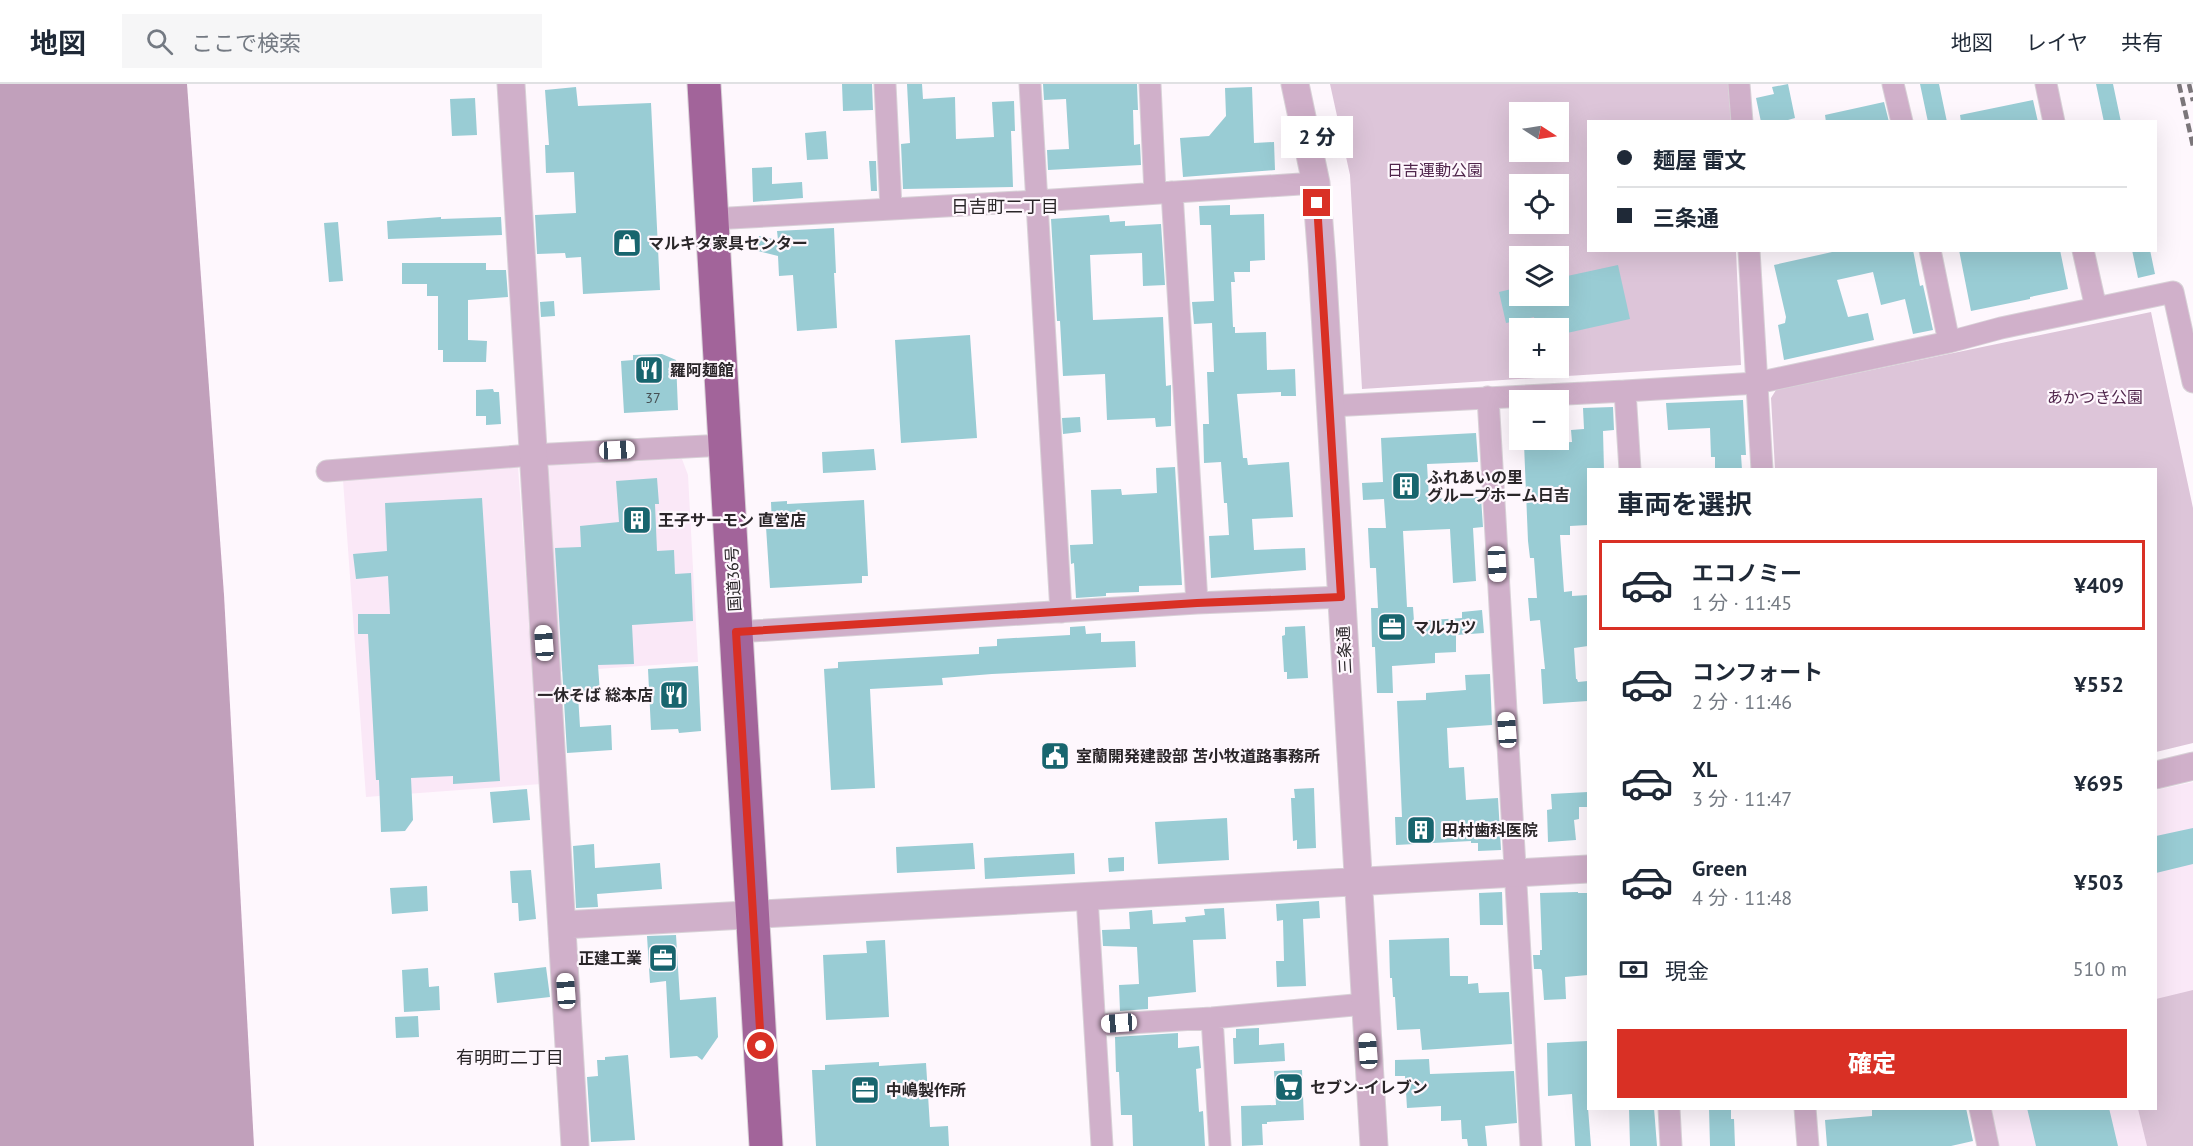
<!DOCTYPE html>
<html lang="ja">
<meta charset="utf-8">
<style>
:root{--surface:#fff;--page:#f6f6f7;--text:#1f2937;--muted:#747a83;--line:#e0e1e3;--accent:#d93025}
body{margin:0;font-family:"PT Sans","Noto Sans JP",sans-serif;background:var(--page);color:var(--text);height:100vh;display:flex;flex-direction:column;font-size:22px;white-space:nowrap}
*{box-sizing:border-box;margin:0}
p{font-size:20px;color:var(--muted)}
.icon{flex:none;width:33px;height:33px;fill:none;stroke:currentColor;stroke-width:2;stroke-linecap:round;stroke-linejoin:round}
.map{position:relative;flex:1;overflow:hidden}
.side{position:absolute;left:1587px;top:384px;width:570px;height:642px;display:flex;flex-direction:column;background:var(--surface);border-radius:0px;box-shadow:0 6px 24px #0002}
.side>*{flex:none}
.banner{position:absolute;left:1587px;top:36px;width:570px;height:132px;border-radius:0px;box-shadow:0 6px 24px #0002;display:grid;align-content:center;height:132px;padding:0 30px;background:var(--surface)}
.needle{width:39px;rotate:102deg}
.buttons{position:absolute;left:1509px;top:18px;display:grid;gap:12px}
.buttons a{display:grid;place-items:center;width:60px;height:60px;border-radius:0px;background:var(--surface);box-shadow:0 6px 24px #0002;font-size:30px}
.end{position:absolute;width:27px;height:27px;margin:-14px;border:8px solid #d93025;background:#fff;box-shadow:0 0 0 3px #fff}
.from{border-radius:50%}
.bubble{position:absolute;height:42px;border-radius:0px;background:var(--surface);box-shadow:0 6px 24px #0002;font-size:20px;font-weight:800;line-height:42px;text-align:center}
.car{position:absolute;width:18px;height:36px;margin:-18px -9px;border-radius:8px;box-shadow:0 0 4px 2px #0007;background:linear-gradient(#fff 24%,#345 0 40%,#fff 0 76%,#345 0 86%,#fff 0)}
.banner b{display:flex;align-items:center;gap:21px;height:57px;font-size:22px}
.banner b+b{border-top:2px solid var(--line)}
.banner i{width:15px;height:15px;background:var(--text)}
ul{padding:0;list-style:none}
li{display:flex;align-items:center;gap:18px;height:90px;margin:0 12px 9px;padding:0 18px;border:3px solid transparent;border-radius:0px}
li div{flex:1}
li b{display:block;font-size:22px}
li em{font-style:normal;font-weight:800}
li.current{border-color:var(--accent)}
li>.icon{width:54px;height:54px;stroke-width:1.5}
h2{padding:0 30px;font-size:27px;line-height:72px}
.pay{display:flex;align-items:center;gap:15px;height:66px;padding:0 30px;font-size:22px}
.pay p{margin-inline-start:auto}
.primary-button{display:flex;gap:12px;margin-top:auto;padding:12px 30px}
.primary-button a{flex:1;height:69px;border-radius:0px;background:var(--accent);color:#fff;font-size:24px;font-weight:800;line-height:69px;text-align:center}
header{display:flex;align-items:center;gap:36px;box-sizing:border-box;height:84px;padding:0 30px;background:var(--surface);border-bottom:2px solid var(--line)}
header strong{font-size:28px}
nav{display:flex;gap:33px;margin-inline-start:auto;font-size:21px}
.search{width:420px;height:54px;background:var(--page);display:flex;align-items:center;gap:15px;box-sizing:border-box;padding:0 21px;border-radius:0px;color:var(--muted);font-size:22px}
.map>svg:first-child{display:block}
</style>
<header>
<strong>地図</strong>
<div class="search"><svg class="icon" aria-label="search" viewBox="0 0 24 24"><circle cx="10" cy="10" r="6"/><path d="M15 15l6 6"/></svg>ここで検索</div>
<nav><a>地図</a><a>レイヤ</a><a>共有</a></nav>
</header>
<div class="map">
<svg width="2193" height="1062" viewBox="0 0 2193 1062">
<rect width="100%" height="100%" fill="#fef7fd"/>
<!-- built -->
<path fill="#fae8f7" d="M682,375L688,391L698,578L554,588L546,391L550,380Z
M518,383L541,700L366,713L343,396Z
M2193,698V1062H1994L1986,1025L2156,1024V706Z"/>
<!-- green -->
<path fill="#ddc5d9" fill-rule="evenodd" d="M1330,0H1728L1731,37L1588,38V166L1736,167L1741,281L1362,305L1350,91ZM1520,28H1558V68H1520ZM1520,100H1558V140H1520ZM1520,172H1558V212H1520ZM1520,244H1558V284H1520Z
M2151,228L2193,424V659L2156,668V386L1775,385L1771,314L1776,306Z
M2193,906V1062H2147L2138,1025L2156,1024V915Z"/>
<!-- water -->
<path fill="#c1a0bb" d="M0,0H187L224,511L254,1062H0Z"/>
<!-- building -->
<path fill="#99ccd4" d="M842,0H872L873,26L843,27Z
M907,0H922L923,15L955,13L956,55L994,53L992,18L1014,17L1015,47H1011L1013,103L903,105L901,60L910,59Z
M1043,0H1137L1138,26H1133L1134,61L1140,60L1141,81L1048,86L1047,66L1069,65L1066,15L1044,16Z
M1788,0L1795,34L1781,38H1761L1756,14L1774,10L1772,3Z
M1920,0H1939L1947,38H1928Z
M2096,0H2113L2121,38H2104Z
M576,3L578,22L651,19L660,206L583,210L581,173L566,174L565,169L537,170L535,131L576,129L574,88L546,89L545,61H549L545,6Z
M1252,3L1254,59L1274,58L1275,86L1183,93L1180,54L1209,52L1226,32L1225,4Z
M475,14L477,51L452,52L450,15Z
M2033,16L2038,38H1961L1960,31Z
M1884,18L1889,38H1826L1825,31Z
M826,47L828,75L807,76L805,49Z
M869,77H876L877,107H871Z
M772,83V100L802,98L803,114L753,118L752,84Z
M1230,121V131L1264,130L1265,176L1250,177V188H1234L1235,198H1231L1233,243H1235V249L1266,248L1267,286L1295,285L1296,312H1281V308L1237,310L1243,374H1247L1248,381L1289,378L1293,433L1252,435L1254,466L1305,464L1306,486L1211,494L1209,452L1229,451L1227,419H1224L1221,378L1204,379L1203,340H1209L1207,288H1214L1212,239L1194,240L1192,218L1214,217L1211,141H1200L1199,122Z
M1109,131L1110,138L1125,137V142L1161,140L1165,201L1143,202L1142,169L1090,171L1093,236L1163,233L1166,302L1171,301V342L1156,343L1155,334L1107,336L1105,290L1063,292L1060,237H1057L1051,135Z
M441,133V135L501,133L502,151L388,155L387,137Z
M338,138L343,197L329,198L324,139Z
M834,144L836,189H834L837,244L797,247L793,191L779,192L778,172L758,167L759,152L778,156L777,147Z
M1841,166H1913L1920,202L1923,201L1933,246L1913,250L1905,215L1881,221L1873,188L1837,196L1848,233L1868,229L1874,256L1784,276L1778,241L1785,239L1786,233L1774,181Z
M1959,166H2060L2068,205L2030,213V215L1971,227Z
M2132,166H2150L2155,190L2138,194Z
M402,179H486V186H506L508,213L468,216V256L487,257L486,278H443V266H438V212H427V200H402Z
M1618,181L1630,235L1558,251V244H1536L1534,233L1506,239L1499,208L1520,203V212H1558V194Z
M554,217L555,232L541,233L540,218Z
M970,251L977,354L901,359L895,256Z
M662,270L676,276L678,326L624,329L621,277L633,276V271Z
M493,305L494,308H499L501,340L486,341V332H476V306Z
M1743,316L1746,371H1741L1742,386H1715V373H1711L1710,344L1668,346L1666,319Z
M1613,323L1614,346L1603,347L1604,386H1588V441L1570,442V451H1560L1564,508L1572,507V512L1588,511V562L1574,564L1576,595H1577L1578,598L1588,597V617L1543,620L1541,585H1545L1540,536L1530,537L1528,514H1537L1534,474H1530L1528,457L1524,360L1572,358L1571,346L1584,345L1583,324Z
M1080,333L1081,348L1063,350L1062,334Z
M1476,349L1478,378L1427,380L1429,415L1481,413L1483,443L1473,444L1476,497L1453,499L1450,445L1403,447L1407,523H1413L1414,537L1462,534V528L1482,526L1484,549L1456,551V568L1435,569V579L1392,582L1393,609H1377L1375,563H1372L1371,524H1378L1376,484H1370L1368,444H1386L1384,415L1363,416L1362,399L1383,398L1381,354Z
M874,365L876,386L823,389L822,368Z
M1175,383L1182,501L1139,502V508L1106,509V512L1076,514L1074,479L1071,480L1070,461L1093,460L1091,406L1121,405L1122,411L1157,409L1156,384Z
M657,394L659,420H655L657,467L674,466L675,490L691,489L693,537L632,541L634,580L598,581L600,610L578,611L580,643L611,641L612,666L567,669L555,464L581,463L580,442L619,438L616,397Z
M482,414L500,697L453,700V692L411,694L413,736L405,747L381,748L379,696H376L368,550H358V530H390L388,492L356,495L353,470L387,467L385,419Z
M864,416L868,492H862V499L770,504L766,443H772L771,418L787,417V420Z
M1085,542L1086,550L1101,549V558L1135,557L1136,583L992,590L942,594L943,601L870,605L875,704L831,706L824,585L838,584V578L979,570V563L997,562V555L1070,551V543Z
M1305,542L1308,594L1287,595V588H1284L1282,552L1285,551V543Z
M698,582L701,647L679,649L678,645L651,646L648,585Z
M1490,590L1492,641L1447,644L1449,684L1464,683L1466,716L1498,714L1501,766L1478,767V759H1471V757L1396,761L1395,733H1402L1397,617L1426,616V609L1466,606L1465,591Z
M1314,704L1316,764L1297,765V756L1293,757L1291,714H1295L1294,705Z
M527,705L530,736L493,739L490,708Z
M1588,708V723H1579V735L1574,736L1576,756L1548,758L1547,726L1552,725L1551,710Z
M1227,734L1229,776L1158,780L1155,738Z
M2193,744V780L2156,789V752Z
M973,759L975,785L897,789L896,763Z
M594,760L595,784L660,779L662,805L597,810L598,823L576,824L573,762Z
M1074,769L1075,790L985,795L984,774Z
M1124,773V787L1109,788L1108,774Z
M531,786L536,835L519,837L518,819H512L510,787Z
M427,802L428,827L392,830L390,804Z
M1502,808L1503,841H1480L1479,809Z
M1578,808V809H1588V891L1565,893L1566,915L1544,916L1542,887L1541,885H1534L1533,871H1540V866H1542L1540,809Z
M1319,817L1320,834L1303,835L1306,902L1277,903L1276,877H1284L1283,836L1277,837L1276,820Z
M1224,824L1226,855L1193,856L1196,908L1148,913V925L1120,927L1119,901L1139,900L1137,863L1103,862L1102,846L1130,845L1129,828L1152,826L1153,840L1186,838L1185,833L1205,831L1204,825Z
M676,851L680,916L716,913L718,953L702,976L697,972L670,974L666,897L650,899L647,852Z
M1449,854L1450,892H1468V900L1478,899L1479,909L1509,908L1512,960L1422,966L1420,945L1397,946L1395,913H1393L1392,894H1390L1389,856Z
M885,856L889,933L826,936L823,871L867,869L866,857Z
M546,883L550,913L497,919L494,889Z
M428,884L429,903L439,902L440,926L404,928L402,886Z
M418,932L419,953L396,954L395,933Z
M1259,944V961L1284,959L1285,977L1234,980L1233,954H1236V945Z
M1178,949V964L1199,962L1201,984L1196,985L1199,1028L1203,1027L1205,1062H1133L1132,1031H1121L1119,988H1116L1115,953Z
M1588,957V1024L1591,1062H1575L1572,1010L1548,1012L1547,959Z
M628,971L635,1056L591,1058L587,993L598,992L597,976H605V973Z
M1429,975L1430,990L1514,987L1517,1039L1485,1042L1487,1062H1468L1467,1055H1462L1461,1036L1441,1037V1022L1407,1024L1405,992H1395V976Z
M879,978V982L926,979L930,1043L948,1042L949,1062H816L812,986H825V981Z
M1302,986L1304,1036L1267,1038V1040H1262L1263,1061L1242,1062L1241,1022L1276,1021L1274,987Z
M1629,1024H1654L1657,1062H1630Z
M1709,1024H1731V1035H1734L1735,1062H1710Z
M1872,1024H1966L1973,1057L1951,1062H1827L1825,1036L1872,1032Z
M2027,1024H2109L2118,1062H2036Z"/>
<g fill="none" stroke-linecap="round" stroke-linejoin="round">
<!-- minor casing -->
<g stroke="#d8d1d7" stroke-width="23">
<path id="minor" d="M885,0L891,124
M1030,0L1061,528
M1150,0L1155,109
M1739,0L1742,38
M1893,0L1902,38
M2046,0L2054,38
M1172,108L1197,519
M712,135L1037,117L1316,99
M1749,166L1762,386
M1930,166L1949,258
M2083,166L2096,224
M1625,307L1630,386
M1488,313L1531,1062
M1330,322L1625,307L1757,299L1949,258L2001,244L2173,208L2193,298
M327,387L532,371L725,361
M736,548L1197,519L1341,513
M1087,813L1102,1062
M1212,934L1220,1062
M1096,941L1212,934L1365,920
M1669,1024L1671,1062
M1805,1024L1808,1062
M1980,1024L1988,1062"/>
</g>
<!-- tertiary casing -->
<g stroke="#d8d1d7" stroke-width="29">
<path id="tertiary" d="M511,0L575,1062
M1295,0L1316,99L1322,178L1374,1062
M2156,691L2193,682
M562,841L1588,785"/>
</g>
<!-- trunk casing -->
<g stroke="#d8d1d7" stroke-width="35">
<path id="trunk" d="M704,0L766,1062"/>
</g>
<!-- minor -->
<use href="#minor" stroke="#d0b0ca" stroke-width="21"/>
<!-- tertiary -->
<use href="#tertiary" stroke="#d0b0ca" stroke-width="27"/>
<!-- trunk -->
<use href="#trunk" stroke="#a2649a" stroke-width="33"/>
<!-- rail -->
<path stroke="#7b767a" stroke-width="4.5" stroke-dasharray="9 4.5" stroke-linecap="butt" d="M2179,0L2193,62
M2189,0L2193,17"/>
</g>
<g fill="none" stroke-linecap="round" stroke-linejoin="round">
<!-- route -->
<path stroke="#d93025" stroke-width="8" d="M761,962L736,548L1197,519L1341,513L1317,119"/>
</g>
<!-- icons -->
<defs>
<g id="shop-square" transform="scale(1.5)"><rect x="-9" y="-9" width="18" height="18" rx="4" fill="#18656e" stroke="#fef7fd"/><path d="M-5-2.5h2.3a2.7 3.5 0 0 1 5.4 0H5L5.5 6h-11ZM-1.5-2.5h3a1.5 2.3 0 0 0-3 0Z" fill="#fff"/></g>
<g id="restaurant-square" transform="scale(1.5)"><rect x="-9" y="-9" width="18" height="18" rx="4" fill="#18656e" stroke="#fef7fd"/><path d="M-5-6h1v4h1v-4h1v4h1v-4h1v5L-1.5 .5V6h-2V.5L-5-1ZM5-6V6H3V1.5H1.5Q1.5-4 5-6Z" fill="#fff"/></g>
<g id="building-square" transform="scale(1.5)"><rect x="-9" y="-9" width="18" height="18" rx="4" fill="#18656e" stroke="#fef7fd"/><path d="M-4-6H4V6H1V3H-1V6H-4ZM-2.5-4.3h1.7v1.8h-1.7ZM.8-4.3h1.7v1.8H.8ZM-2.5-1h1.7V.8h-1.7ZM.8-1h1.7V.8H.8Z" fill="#fff"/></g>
<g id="office-square" transform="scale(1.5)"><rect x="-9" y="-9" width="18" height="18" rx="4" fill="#18656e" stroke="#fef7fd"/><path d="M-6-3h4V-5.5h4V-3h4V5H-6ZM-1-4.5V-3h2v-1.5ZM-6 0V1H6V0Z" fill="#fff"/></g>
<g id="civic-square" transform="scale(1.5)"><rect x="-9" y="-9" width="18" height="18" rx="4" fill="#18656e" stroke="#fef7fd"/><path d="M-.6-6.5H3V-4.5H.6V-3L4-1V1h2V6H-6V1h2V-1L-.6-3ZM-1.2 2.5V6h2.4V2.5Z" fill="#fff"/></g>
<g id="supermarket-square" transform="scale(1.5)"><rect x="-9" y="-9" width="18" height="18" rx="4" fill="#18656e" stroke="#fef7fd"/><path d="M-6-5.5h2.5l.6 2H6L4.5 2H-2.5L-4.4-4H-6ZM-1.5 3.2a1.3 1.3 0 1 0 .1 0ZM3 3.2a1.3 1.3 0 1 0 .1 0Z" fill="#fff"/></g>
</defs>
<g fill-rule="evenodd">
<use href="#shop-square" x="627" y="159"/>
<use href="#restaurant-square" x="649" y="286"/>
<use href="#building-square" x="1406" y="402"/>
<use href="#building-square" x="637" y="436"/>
<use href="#office-square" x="1392" y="543"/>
<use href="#restaurant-square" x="674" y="611"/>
<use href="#civic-square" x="1055" y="672"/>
<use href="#building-square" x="1421" y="746"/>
<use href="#office-square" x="663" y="874"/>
<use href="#supermarket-square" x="1289" y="1003"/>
<use href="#office-square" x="865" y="1006"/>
</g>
<g text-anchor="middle" stroke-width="4.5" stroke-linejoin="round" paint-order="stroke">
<!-- number labels -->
<g font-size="14" fill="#465054">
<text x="653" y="319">37</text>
</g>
<!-- park labels -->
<g font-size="16" fill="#50264c" stroke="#fef7fd">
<text x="1435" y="92">日吉運動公園</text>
<text x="2095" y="319">あかつき公園</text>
</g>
<!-- poi labels -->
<g font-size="16" font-weight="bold" fill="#2a2629" stroke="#fef7fd" text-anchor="start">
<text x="648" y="165">マルキタ家具センター</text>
<text x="670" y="292">羅阿麺館</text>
<text x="1427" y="399">ふれあいの里<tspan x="1427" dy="18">グループホーム日吉</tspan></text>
<text x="658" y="442">王子サーモン 直営店</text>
<text x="1413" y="549">マルカツ</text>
<text x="653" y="617" text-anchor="end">一休そば 総本店</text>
<text x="1076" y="678">室蘭開発建設部 苫小牧道路事務所</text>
<text x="1442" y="752">田村歯科医院</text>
<text x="642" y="880" text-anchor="end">正建工業</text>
<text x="1310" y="1009">セブン-イレブン</text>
<text x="886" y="1012">中嶋製作所</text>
</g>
<!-- street labels -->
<g font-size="16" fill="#2a2629" stroke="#fef7fd">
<text transform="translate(733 495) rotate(-93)" y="6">国道36号</text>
<text transform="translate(1344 566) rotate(-93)" y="6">三条通</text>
</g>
<!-- neighbourhood labels -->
<g font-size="18" fill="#2a2629" stroke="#fef7fd">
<text x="1005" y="129">日吉町二丁目</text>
<text x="510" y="980">有明町二丁目</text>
</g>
</g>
</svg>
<div class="buttons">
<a><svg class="needle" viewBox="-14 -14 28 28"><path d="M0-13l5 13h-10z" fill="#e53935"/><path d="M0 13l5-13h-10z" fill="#747a83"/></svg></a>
<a><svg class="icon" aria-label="locate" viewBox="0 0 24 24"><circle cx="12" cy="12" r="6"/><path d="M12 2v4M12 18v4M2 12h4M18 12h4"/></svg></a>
<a><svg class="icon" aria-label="layers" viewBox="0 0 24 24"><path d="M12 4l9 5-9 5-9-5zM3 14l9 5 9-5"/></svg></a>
<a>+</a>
<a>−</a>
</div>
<i class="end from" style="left:761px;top:962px"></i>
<i class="end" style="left:1317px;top:119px"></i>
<div class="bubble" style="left:1281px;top:32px;width:72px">2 分</div>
<i class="car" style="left:617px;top:366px;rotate:87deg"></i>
<i class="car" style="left:1497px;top:480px;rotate:177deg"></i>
<i class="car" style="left:544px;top:559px;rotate:356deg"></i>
<i class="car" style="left:1507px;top:646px;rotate:356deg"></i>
<i class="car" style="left:566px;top:907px;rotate:356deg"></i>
<i class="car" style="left:1119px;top:939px;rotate:266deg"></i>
<i class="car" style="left:1368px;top:967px;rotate:356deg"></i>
<div class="banner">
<b><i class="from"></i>麺屋 雷文</b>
<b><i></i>三条通</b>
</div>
<section class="side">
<h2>車両を選択</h2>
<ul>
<li class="current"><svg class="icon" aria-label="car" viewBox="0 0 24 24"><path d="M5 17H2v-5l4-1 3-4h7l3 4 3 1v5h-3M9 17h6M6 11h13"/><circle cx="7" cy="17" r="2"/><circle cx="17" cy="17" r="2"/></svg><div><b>エコノミー</b><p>1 分 · 11:45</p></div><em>¥409</em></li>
<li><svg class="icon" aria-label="car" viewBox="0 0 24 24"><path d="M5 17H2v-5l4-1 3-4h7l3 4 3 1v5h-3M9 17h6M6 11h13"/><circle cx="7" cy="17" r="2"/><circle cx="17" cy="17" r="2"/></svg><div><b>コンフォート</b><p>2 分 · 11:46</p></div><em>¥552</em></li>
<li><svg class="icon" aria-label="car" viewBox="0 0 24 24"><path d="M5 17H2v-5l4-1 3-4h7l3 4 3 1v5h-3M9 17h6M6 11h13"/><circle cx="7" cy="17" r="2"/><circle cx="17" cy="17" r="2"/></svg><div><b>XL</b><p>3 分 · 11:47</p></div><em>¥695</em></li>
<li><svg class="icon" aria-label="car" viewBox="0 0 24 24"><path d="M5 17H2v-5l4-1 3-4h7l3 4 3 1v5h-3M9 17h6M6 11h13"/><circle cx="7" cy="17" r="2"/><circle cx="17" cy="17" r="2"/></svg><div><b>Green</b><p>4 分 · 11:48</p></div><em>¥503</em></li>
</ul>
<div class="pay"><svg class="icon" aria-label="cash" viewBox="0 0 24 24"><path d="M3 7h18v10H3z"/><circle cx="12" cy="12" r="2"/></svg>現金<p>510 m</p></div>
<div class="primary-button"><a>確定</a></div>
</section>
</div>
